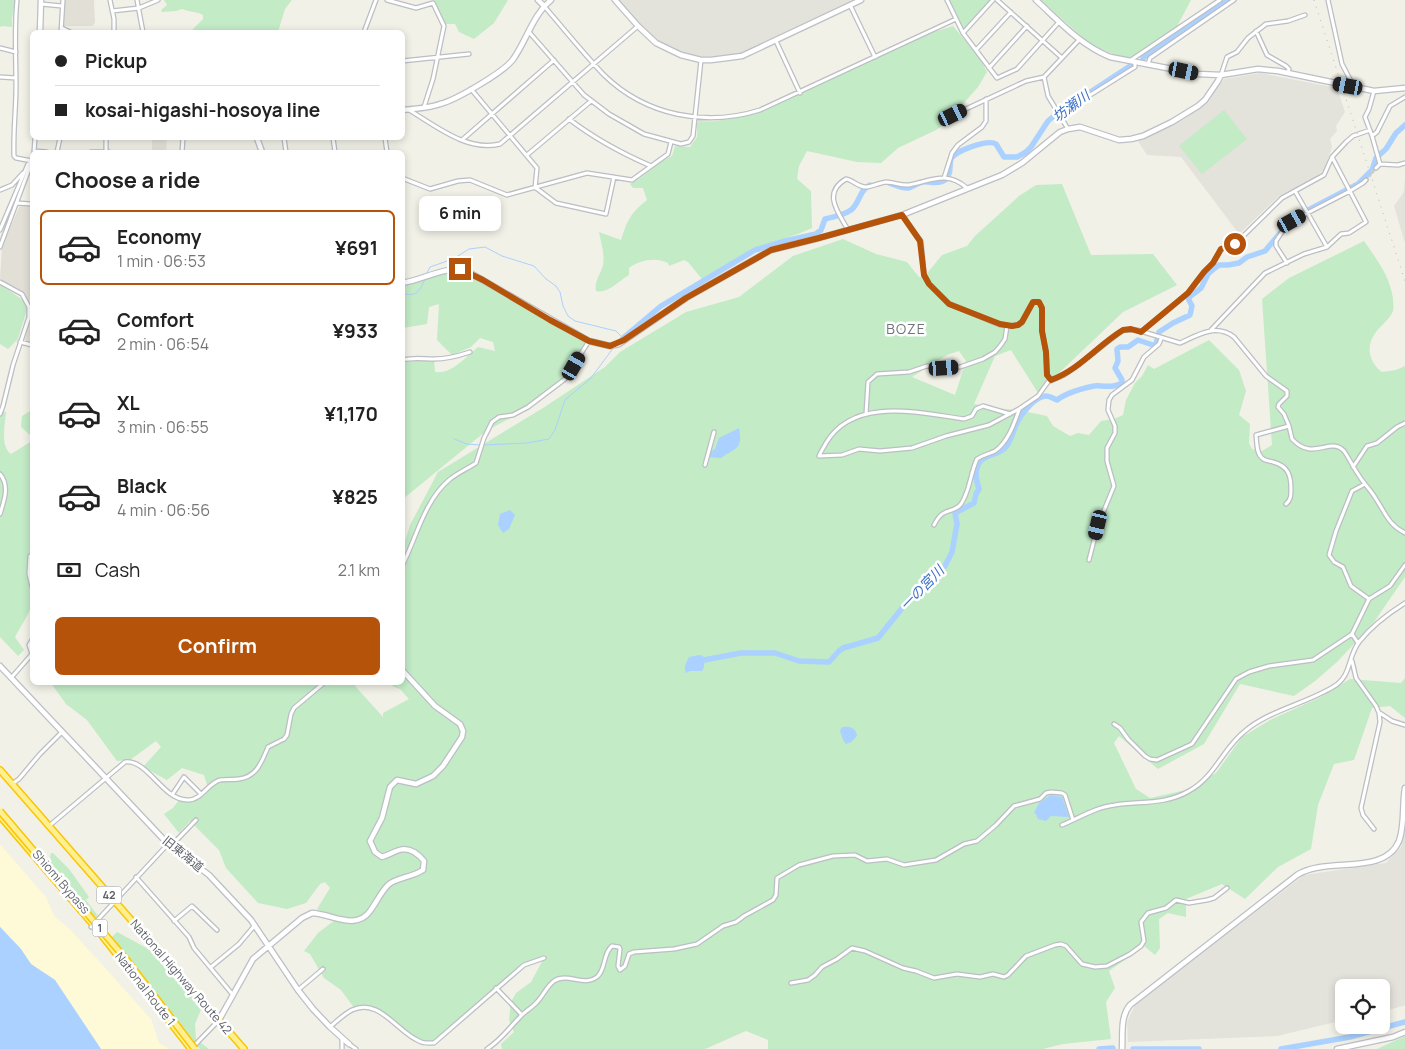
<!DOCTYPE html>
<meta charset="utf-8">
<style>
:root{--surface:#fff;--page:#f2f2f2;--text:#222;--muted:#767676;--line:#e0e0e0;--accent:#b45309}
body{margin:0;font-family:Manrope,"Noto Sans JP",sans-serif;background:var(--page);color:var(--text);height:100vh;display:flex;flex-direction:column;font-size:19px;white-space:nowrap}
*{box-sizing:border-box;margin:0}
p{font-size:16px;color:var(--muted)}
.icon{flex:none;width:28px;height:28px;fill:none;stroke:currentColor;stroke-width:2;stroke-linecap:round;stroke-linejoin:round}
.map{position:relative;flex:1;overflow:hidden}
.details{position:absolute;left:30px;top:150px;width:375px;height:535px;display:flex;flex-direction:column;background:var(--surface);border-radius:8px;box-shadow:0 2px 8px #0003}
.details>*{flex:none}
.hud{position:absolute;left:30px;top:30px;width:375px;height:110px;border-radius:8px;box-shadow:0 2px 8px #0003;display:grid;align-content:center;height:110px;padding:0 25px;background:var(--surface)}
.controls{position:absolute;left:1335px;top:979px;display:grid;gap:10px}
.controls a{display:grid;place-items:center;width:55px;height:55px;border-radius:8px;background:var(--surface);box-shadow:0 2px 8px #0003;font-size:25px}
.end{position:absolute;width:22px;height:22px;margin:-11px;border:6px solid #b45309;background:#fff;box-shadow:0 0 0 2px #fff}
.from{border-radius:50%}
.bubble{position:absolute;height:35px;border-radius:8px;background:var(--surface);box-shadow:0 2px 8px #0003;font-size:16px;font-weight:700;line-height:35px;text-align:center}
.car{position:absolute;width:15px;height:30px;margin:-15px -8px;border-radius:6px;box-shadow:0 0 4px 1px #0007;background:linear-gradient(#222 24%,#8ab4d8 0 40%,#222 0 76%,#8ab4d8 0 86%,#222 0)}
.hud b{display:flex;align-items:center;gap:18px;height:48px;font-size:19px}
.hud b+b{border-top:1px solid var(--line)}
.hud i{width:12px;height:12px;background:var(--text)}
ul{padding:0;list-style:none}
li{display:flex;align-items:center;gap:15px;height:75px;margin:0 10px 8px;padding:0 15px;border:2px solid transparent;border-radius:8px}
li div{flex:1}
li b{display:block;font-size:19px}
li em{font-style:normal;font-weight:700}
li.on{border-color:var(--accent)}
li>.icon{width:45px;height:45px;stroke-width:1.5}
h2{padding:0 25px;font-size:22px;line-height:60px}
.pay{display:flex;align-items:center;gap:12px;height:55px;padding:0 25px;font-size:19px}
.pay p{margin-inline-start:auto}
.primary-button{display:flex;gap:10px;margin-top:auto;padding:10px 25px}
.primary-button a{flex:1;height:58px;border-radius:8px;background:var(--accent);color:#fff;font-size:20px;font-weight:700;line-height:58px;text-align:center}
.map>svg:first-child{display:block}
</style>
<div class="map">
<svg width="1405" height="1049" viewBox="0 0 1405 1049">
<rect width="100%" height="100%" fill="#f2f1e7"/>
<!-- industrial -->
<path fill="#e3e2db" d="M618,0H855L748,51L736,55L710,58L698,57L677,52L660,43L643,28Z
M1260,73L1337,88L1345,112L1336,126L1337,131L1330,139L1332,147L1324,170L1316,177L1278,197L1239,234L1181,157L1147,155L1138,141L1184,119L1205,104L1224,79Z
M150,138H167L166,152L152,151V138Z
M1405,177V243L1394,206L1404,192Z
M1405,826V1005L1403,1006L1381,1012V988H1344V1020L1277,1036L1128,1042L1127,1022L1135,1005L1304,875L1386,863L1401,847Z"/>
<!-- education -->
<path fill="#e2e0d6" d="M64,0H94L95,22L93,26H64Z
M20,205H32V343L25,341L31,308L29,302L20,291L3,282L0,278L2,247Z"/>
<!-- green -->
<path fill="#c2ebc6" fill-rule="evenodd" d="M0,0H15L12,19V27L2,26L0,27Z
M164,0H292L285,9L278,32H191L193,29L203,19V15C196,11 189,12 182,9L176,11L162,12L161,10L167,5Z
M434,0H508L494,23L474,39L459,32L455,24H446Z
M950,0H990L964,30Z
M1041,0H1191L1174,32L1131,61L1091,45Z
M953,26L981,60L987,72L978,87L945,124L936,130L898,148L881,163L857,162L807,151L799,166L797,179L811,191L812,228L798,234L754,248L706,277L702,279L688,262L684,260L669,266L668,263C655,257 640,260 629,268V275C619,281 607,294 596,291C594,281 601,274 603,265C605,255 601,242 599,232L621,240C628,219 630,214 647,200L643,188H633L630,184C645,177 656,163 672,156L675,146L690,147L697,137V123L699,121C736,125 780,101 812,86C858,65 904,40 953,26Z
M1224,110L1247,139L1202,174L1179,146Z
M1062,184L1091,255L1153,254L1177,285L1123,312L1038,393L1011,350L995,356L974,404L980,405L979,407L1018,410L1047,416L1053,426L1070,436L1078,433L1089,435L1101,421L1114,419L1123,415L1126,400L1135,383L1142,376L1148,365L1154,369L1209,340L1239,370L1246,391L1239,415L1250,424L1249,443L1252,449L1262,451L1272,445L1262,299L1289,278L1364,241C1377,260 1390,276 1393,299C1393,303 1394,308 1393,311C1390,319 1381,325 1376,332C1365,346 1369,362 1382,372L1396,370L1405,366V577L1374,622L1355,643L1337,662L1315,681L1294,696L1240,684L1204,744L1158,769L1119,736L1114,743L1136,789L1150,798L1186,790L1216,773L1242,737L1272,719L1321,697L1350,679L1401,683L1405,678V718L1390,706L1372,708L1354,760L1334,764L1318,805L1311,849L1278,867L1245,899L1222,884L1186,899V917L1168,913L1159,919L1160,948L1155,955L1144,946L1109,971L1115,988L1106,1002L1111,1039L1063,1044L1043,1049H768V1040L746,1031L705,1049H502L501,1044L514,1032L509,1020L511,1002L516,993L531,982L546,954L524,965L438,1041L425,1043L377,1011L355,1009L341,990L324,978L310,954L304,951L318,933L335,920L317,909L330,888L325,882L320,884L306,903L287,909L258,903L226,868L219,850L190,821L179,833L164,814L173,808L179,800L196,798L208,788L204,775L182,768L167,780L143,767L161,747L156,741L130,760L117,761L87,720L66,704L51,683H358L355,686L383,717V713L409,699L400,689L394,687L389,683L402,682L403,548L410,525L438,472L543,408L605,367L620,352L686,312L739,297L793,256L843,239L876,254L907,262L919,277H924L942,255L967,246L975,236L1019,196L1036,185ZM959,351L966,361L955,395L912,377L947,355Z
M464,270L587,340L568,374L522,412L486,431L403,499V361L434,359L435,372C451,375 467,356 478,347L495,351L493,342L480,338L471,347L452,355L437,340L439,304L429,307L427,324L403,328L402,283L436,274Z
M0,284L24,301L27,309L18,339L8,349L0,344Z
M32,410V437L21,427L22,416Z
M0,411L6,412C5,425 0,446 11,454L32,441V569C28,581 35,592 32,604C29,615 20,627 15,637L24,650L18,656L0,637Z
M51,853H53L69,869L89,897L86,900L98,916L95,917L49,863Z
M117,932L154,952L180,980L196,1002L202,1007L195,1024L196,1039L209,1049H200L136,966L112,937Z
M1405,1036V1049H1377Z"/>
<!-- sand -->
<path fill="#fef9d6" d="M0,844L46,897L54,916L70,929L151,1019L159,1043L170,1049H101L55,980L31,964L21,949L0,926Z"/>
<!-- water -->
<path fill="#aad1ff" d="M739,428C743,450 736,447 721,458L708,457V453L715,449L719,438Z
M510,510L515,515L509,529L503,533L498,525L500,514Z
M699,655L703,656C705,660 705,667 702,671H690L686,673C683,666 687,662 689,657Z
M842,727C849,726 856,727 857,736L851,742L846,744L843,740L840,731Z
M1051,795L1062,797L1069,817L1051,816L1046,821L1038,819L1036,814L1034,813L1039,803Z
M0,927L21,949L31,964L55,980L101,1049H0Z"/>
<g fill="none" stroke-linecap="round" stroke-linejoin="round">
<!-- stream -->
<path stroke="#aad1ff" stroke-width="1" d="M426,275L430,267L453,259L469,249L485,247L502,256L534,266L546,279L556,286L560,292L563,306L568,316L575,321L616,331L623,338L618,342
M402,293C416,298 420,291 425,279
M454,439L467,444L480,445
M484,445L527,443L549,439L555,430L565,400L591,378L614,347"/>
<!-- river -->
<path stroke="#aad1ff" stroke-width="5.5" d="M1143,58L1228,0
M889,183C895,185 903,189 908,188C913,187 917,183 922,182C930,181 938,185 945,180C952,173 949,166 951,159C954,151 988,139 996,144L1004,157H1017L1026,152L1031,147L1048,121L1054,116L1130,66
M623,338L661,306L755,250L785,241L816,234L821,230L825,219C834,217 844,215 851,210C860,203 859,190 870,185
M704,660L741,653H775L799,661L829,662L839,651L843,648L878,638L916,591L945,566L952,552L957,524L955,513L974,503L976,494L979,489C976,479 974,472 979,463C983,455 998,455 1005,448C1011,441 1012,435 1015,427C1019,417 1034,396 1046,396C1050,396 1054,399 1057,400C1066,393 1083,388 1094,386C1106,385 1110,389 1122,383V380L1115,368L1118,361L1117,349L1120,347H1128L1138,340L1153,345L1156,344L1159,332L1173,323L1190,315L1192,306L1188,298L1201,288L1208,274L1215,268L1219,265H1228L1239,263L1247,257L1265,251L1293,218L1358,184L1372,170L1376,158L1386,149L1396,133L1405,125
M1099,1049L1113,1048
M1133,1049H1199
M1281,1049L1350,1037L1405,1022"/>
<!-- street-tunnel -->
<path stroke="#cdcdc8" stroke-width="3" stroke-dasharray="3 1.5" stroke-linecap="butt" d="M1366,180L1376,168"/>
<!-- street casing -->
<g stroke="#bbbec3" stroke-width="5.5">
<path id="street" d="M17,0C14,29 16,57 16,86C16,109 13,132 14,156L16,158L32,161
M110,0L114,19V32
M137,0L143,32
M387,0L416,8L433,3L444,26L433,79L424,107
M947,0L963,33L997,78L1017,69L1059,22
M997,0L1062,58
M1328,0L1342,64L1354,87
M41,4L62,6
M850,5L875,57
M544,6C564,29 583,53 604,75C646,116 706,127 760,110L956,19
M112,11L139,8L158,0
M62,28L70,32
M1256,31L1267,55L1286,66L1289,69L1288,73
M61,32L63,0
M364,32L376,0
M529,32L584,95L609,114L644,134L681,144L689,142L693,136L701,60
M963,33L993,0
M776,41L800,93
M0,48L16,52
M976,50L1011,12
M1131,60L1220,0
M402,61L469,54
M1148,64L1150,58L1234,0
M989,68L1027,26
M1221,75L1227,57L1237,52L1248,38L1266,24L1288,21L1305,15
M0,77L16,78
M1044,77L1048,96L1068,129
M471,89L537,168L535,188
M1374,91L1369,109L1365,117L1372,136L1380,164
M409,110C436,126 467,152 500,144L638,26
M1060,114L1135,67V62
M953,115L1026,81L1044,77L1079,40
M569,119C595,139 621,153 651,166
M1372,136L1377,132L1390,106L1405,97
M106,138V152
M284,138L286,152
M333,138L335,152
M385,138L387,152
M462,140L554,60
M35,151L47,152
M34,152L35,138
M57,152L60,138
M91,152H109
M182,152L183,138
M527,155L591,101
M1376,168L1380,164L1398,165L1405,163
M402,178L430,189L458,181L470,180L507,195L587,173L632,180L668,154L671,142
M944,178L952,153L958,145L982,127L986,121V99
M536,188L556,203L606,214L614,177
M0,190L12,185L23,173
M1295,191L1327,247
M17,203L32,204
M902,215L921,241L924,275L929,284L949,304L1000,325L1012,326L1018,325L1022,322L1033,302H1039L1042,308V331L1046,352L1047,375L1051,380
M0,230L28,164L32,162
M848,230C838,212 822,193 846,179C853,180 859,188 867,187C873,186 879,183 886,182C894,182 901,186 909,185C931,181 946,170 967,188
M0,247L32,161
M1287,263L1276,246V241L1282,232L1292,221L1350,191L1363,183L1366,180
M0,282L22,294L29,307V317L13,365L3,406L0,414
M1211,330L1265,273L1304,254L1327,247L1341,234L1349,233L1366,222L1332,157
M1141,332L1188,293L1204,272L1213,263L1221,249L1235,244L1282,198L1324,175L1332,157L1346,142L1353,136L1370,130
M20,342L32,345
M402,360C414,357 423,359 434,359C447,359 458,356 470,352
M866,414L868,382L877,374L909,372L927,366L944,368L960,367L983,359L995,352L1001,345L1005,339L1007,326
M1010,414L983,406L976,409L972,416L964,419C920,413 854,396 826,443C824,447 821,451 819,456L842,455L859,449L880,451L912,448L946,436L989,425L1019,409L1038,396L1048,382L1064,375L1074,368L1123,330H1137L1180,343C1198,335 1216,323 1234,337L1266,376L1287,391V396L1279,404L1278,407L1284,414L1289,426L1292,439C1313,462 1330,436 1344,451C1349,458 1353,467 1358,474C1363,483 1371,490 1376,499C1386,514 1388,524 1405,533
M705,465L714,432
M1353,467L1367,446L1377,443L1397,427L1405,423
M0,474C10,486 4,501 0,514
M1365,484L1352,491L1336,531L1329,555L1334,562L1343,567L1351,586L1369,599
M1286,504C1291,500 1291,495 1291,489C1291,475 1288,466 1273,462C1270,461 1265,461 1262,458C1256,453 1257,442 1256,435L1289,426
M934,525C944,505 952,515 961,504C970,491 970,474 977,459C983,455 989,454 995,451C1008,442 1014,424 1019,410
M30,556L29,574L32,587
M1089,560L1098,525L1114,486L1107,461V448L1115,433V426L1108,410L1109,400L1112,395L1132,380L1144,357L1159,344L1161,339
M402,566C416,539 424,501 449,480C457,473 467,469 476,463L484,438L492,422L499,417L513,415L528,407L565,379L589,341
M1352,634L1358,643
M1352,661L1356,678L1376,706L1379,713L1380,722L1361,808L1363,815L1374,829
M11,678L32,654L29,645L32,640
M1380,713L1392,721L1405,725
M1114,724L1120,728L1128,739L1145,756L1150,759L1157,760L1192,744L1236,679L1249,672L1269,666L1313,660L1352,634L1369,599L1390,586L1405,565
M12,784L19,779L40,754L62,732
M172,795L184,777L201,794
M1062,825C1079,818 1096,807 1115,805C1140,801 1165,805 1189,791C1215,777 1223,748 1245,731C1268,711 1307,703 1333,687C1352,676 1347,658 1359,642C1370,628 1389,613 1405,603
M49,826L125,762C148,759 163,801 188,800C202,800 208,783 220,780C226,779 233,780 239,779C257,777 262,761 268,747L284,739L287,735L291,714L294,708L325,682
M171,846L196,820
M136,877L189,937L194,948L233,995
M174,921L192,906L217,930
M91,927L168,844
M211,967L239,944L255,925
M791,983L808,980L815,975L822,967L837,959L852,948L865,951L903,968L916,971L934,978L957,974L980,977L993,974L1004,977L1008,975L1026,956L1055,945L1061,944L1066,946L1082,964L1095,967L1107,966L1130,954L1141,946L1144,941L1141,922L1148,913L1166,908L1176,900L1189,903L1207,900L1214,898L1227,888
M496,988L522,1015
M298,990L323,969
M330,1027C337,1021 344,1014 352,1010C379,997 397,1032 419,1041C424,1044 429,1043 434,1043L524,965L544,958
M349,1044L356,1049
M193,1047L219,1020
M342,1049V1039
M487,1049C501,1040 509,1028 520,1017C525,1011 532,1008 537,1002C543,996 547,986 554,981C568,972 585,988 598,976C606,968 603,953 612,946L619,947L620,949L618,966L620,970L625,966L629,954L634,952L674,949L697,944L723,926L736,922L744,916L773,900L776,895L777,878L799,865L833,856L855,855L867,861L887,859L904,865L936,860L964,844L977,841L996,825L1014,806L1040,799L1046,793L1051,792L1062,793L1065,795L1073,820"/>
</g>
<!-- secondary casing -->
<g stroke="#bcbfc6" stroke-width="7">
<path id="secondary" d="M538,0L544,6
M615,0L638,26L656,43L681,55L701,60H711L742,56L861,0
M1036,0C1059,21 1080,45 1110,57L1198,74L1221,75L1258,69L1278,71L1374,91L1405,88
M40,32L41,0
M402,110C414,109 429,108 440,104C456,100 506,71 514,58C527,39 533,15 551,0
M257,138L262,152
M402,283C424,280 445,265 467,271L589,341L610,346L619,344L686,298L771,250L819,238L902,215L1002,175L1022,163L1060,132L1068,129L1080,127L1119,140L1131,139L1143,136L1172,122L1198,106L1205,100L1218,81L1221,75
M0,666L168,844L209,875L251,920L298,990L313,1009L330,1027L349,1044
M219,1020L253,959L302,918L312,913C332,914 356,931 370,911C376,903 381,892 388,885C395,878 413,877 423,870L424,861C421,857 419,855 414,852C401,845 395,853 382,857L375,852L370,841L382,818L390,787L397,780L416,784L433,776L443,766L462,737L463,731L460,724L435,706L402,670
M1122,1049C1123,1034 1120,1017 1130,1005L1297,875C1326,856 1384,877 1399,841C1405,825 1402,805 1405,788
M1337,1049L1393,1037L1405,1032"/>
</g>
<!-- highway casing -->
<g stroke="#f9c600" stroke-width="8">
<path id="highway" d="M0,770L244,1049
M0,816L96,928L191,1049"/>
</g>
<!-- street -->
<use href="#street" stroke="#fff" stroke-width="3"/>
<!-- secondary -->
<use href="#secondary" stroke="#fff" stroke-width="4.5"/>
<!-- highway -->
<use href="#highway" stroke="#ffef91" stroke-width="5"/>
<!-- rail -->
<path stroke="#b8b9ba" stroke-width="1" stroke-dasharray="1 6" stroke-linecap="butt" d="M1314,0L1405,281"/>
<!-- highway-bridge casing -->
<g stroke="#f9c600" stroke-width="8" stroke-linecap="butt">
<path id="highway-bridge" d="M0,811L125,958L195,1049"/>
</g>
<!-- highway-bridge -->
<use href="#highway-bridge" stroke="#ffef91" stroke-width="5"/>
</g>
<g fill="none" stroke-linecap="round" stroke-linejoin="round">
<!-- route -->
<path stroke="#b45309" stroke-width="6" d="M460,269L483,280L550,320L589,341L610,346L624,340L686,298L771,250L819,238L902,215L920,241L924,275L929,284L949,304L1000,324L1012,326L1018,325L1022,322L1033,302H1039L1042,308V331L1046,352L1047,375L1051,380C1079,370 1098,345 1123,330L1131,329L1141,332L1188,293L1204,272L1213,263L1221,249L1235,244"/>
</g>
<g text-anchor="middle" stroke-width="5" stroke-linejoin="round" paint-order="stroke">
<!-- shield labels -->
<g fill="#fff" stroke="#8e9196" stroke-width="1">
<rect x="96.5" y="886.5" width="25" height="17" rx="4"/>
<rect x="92.5" y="919.5" width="15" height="17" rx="4"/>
</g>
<g font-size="11" font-weight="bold" fill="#5e6269">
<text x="109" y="899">42</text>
<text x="100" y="932">1</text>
</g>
<!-- street labels -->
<g font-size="12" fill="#5e6269" stroke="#fff">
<text transform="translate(183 854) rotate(39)" y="4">旧東海道</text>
<text transform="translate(61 882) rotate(49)" y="4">Shiomi Bypass</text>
<text transform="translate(181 977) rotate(49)" y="4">National Highway Route 42</text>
<text transform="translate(145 989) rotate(52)" y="4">National Route 1</text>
</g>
<!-- water labels -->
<g font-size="14" font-style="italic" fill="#3d71c6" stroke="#fff">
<text transform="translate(1071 106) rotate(-36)" y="5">坊瀬川</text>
<text transform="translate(922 588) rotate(-46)" y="5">一の宮川</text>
</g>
<!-- neighbourhood labels -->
<g font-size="14" letter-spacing="1" fill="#6f747b" stroke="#fff">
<text x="906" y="334">BOZE</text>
</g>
</g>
</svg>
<div class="controls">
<a><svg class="icon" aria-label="locate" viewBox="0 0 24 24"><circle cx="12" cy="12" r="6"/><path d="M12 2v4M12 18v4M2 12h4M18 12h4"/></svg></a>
</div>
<i class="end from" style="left:1235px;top:244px"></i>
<i class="end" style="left:460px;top:269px"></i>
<div class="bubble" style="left:419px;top:196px;width:82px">6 min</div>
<i class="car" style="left:1184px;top:71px;rotate:102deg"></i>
<i class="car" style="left:1348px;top:86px;rotate:281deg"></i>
<i class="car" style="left:953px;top:115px;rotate:64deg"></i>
<i class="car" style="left:1292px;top:221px;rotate:61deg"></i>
<i class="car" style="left:574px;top:366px;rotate:30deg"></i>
<i class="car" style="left:944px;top:368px;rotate:86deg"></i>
<i class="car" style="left:1098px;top:525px;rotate:193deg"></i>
<div class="hud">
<b><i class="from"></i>Pickup</b>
<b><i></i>kosai-higashi-hosoya line</b>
</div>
<section class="details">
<h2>Choose a ride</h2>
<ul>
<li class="on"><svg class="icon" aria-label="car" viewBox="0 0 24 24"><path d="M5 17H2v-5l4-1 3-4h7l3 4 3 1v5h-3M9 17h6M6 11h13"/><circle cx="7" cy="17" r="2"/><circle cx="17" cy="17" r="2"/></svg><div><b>Economy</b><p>1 min · 06:53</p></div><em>¥691</em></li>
<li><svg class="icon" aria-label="car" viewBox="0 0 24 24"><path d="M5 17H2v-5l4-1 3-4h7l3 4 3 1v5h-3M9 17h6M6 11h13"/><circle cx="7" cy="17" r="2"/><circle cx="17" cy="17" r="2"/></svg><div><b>Comfort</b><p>2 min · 06:54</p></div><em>¥933</em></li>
<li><svg class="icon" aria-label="car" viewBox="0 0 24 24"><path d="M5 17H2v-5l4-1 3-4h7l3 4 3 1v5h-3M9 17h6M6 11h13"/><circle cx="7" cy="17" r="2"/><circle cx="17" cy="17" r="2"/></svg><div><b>XL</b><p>3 min · 06:55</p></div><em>¥1,170</em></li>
<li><svg class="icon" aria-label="car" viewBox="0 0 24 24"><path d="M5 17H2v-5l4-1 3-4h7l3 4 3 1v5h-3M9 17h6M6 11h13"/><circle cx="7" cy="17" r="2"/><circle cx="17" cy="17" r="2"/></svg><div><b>Black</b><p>4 min · 06:56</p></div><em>¥825</em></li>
</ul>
<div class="pay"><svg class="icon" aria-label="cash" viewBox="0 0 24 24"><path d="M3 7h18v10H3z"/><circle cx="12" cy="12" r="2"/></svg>Cash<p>2.1 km</p></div>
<div class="primary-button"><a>Confirm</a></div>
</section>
</div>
